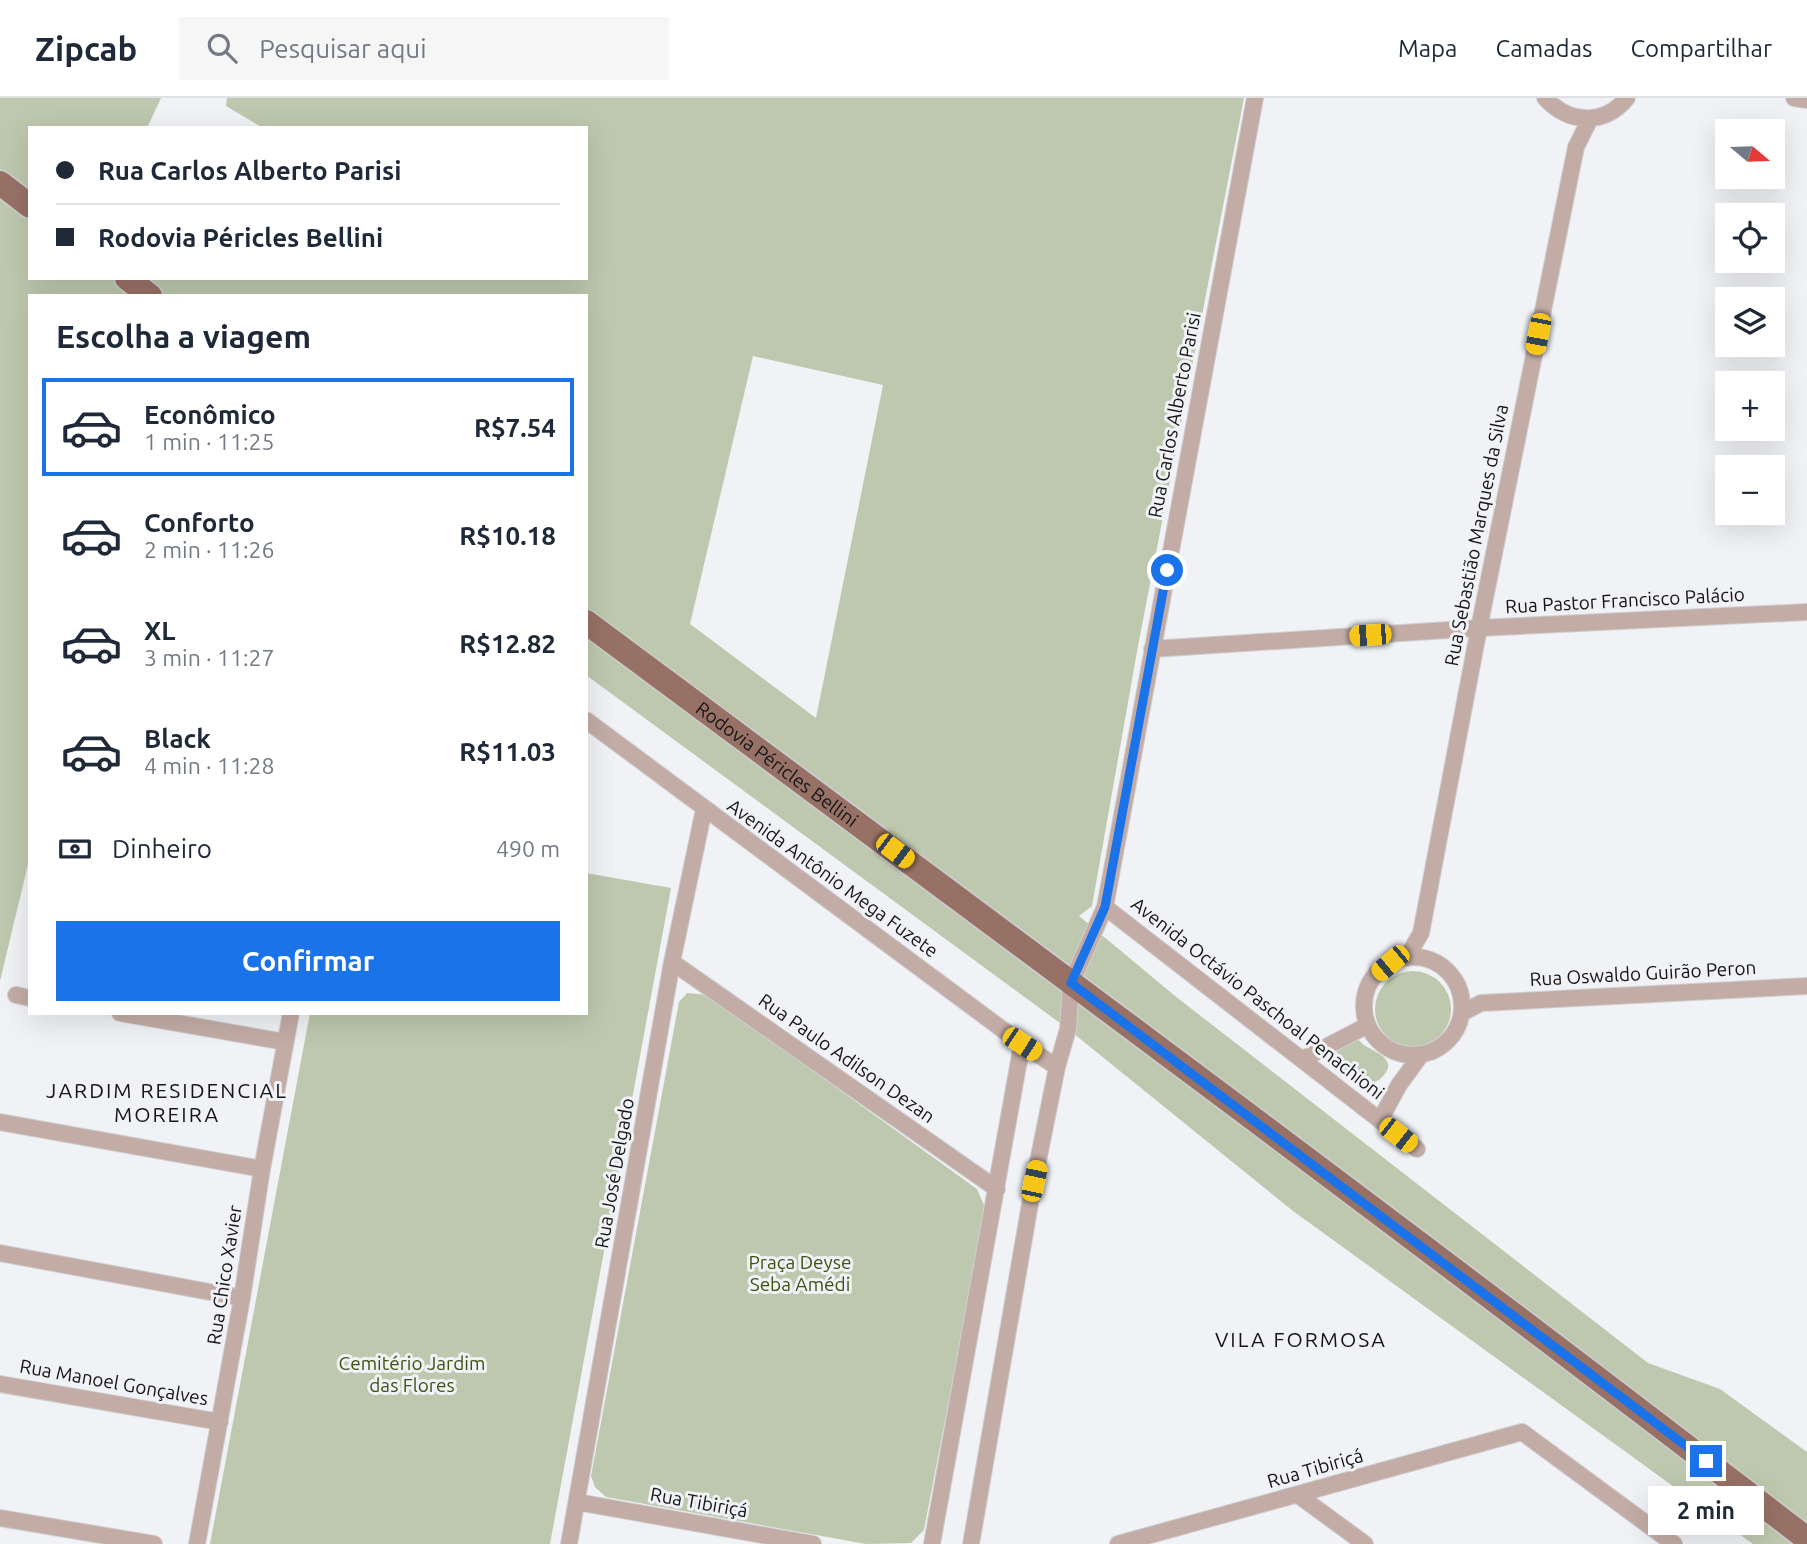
<!DOCTYPE html>
<html lang="pt">
<meta charset="utf-8">
<style>
:root{--surface:#fff;--page:#f6f6f7;--text:#1f2937;--muted:#747a83;--line:#e0e1e3;--accent:#1a73e8}
body{margin:0;font-family:Ubuntu,sans-serif;background:var(--page);color:var(--text);height:100vh;display:flex;flex-direction:column;font-size:26px;white-space:nowrap}
*{box-sizing:border-box;margin:0}
p{font-size:23px;color:var(--muted)}
.icon{flex:none;width:38px;height:38px;fill:none;stroke:currentColor;stroke-width:2;stroke-linecap:round;stroke-linejoin:round}
.map{position:relative;flex:1;overflow:hidden}
.panel{position:absolute;left:28px;top:196px;width:560px;height:721px;display:flex;flex-direction:column;background:var(--surface);border-radius:0px;box-shadow:0 7px 28px #0002}
.panel>*{flex:none}
.top-card{position:absolute;left:28px;top:28px;width:560px;height:154px;border-radius:0px;box-shadow:0 7px 28px #0002;display:grid;align-content:center;height:154px;padding:0 28px;background:var(--surface)}
.needle{width:46px;rotate:109deg}
.controls{position:absolute;left:1715px;top:21px;display:grid;gap:14px}
.controls a{display:grid;place-items:center;width:70px;height:70px;border-radius:0px;background:var(--surface);box-shadow:0 7px 28px #0002;font-size:35px}
.end{position:absolute;width:32px;height:32px;margin:-16px;border:9px solid #1a73e8;background:#fff;box-shadow:0 0 0 4px #fff}
.from{border-radius:50%}
.bubble{position:absolute;height:49px;border-radius:0px;background:var(--surface);box-shadow:0 7px 28px #0002;font-size:23px;font-weight:700;line-height:49px;text-align:center}
.car{position:absolute;width:21px;height:42px;margin:-21px -10px;border-radius:9px;box-shadow:0 0 5px 2px #0007;background:linear-gradient(#f5c518 24%,#345 0 40%,#f5c518 0 76%,#345 0 86%,#f5c518 0)}
.top-card b{display:flex;align-items:center;gap:24px;height:66px;font-size:26px}
.top-card b+b{border-top:2px solid var(--line)}
.top-card i{width:18px;height:18px;background:var(--text)}
ul{padding:0;list-style:none}
li{display:flex;align-items:center;gap:21px;height:98px;margin:0 14px 10px;padding:0 14px;border:4px solid transparent;border-radius:0px}
li div{flex:1}
li b{display:block;font-size:26px}
li em{font-style:normal;font-weight:700}
li.on{border-color:var(--accent)}
li>.icon{width:63px;height:63px;stroke-width:1.5}
h2{padding:0 28px;font-size:32px;line-height:84px}
.pay{display:flex;align-items:center;gap:18px;height:77px;padding:0 28px;font-size:26px}
.pay p{margin-inline-start:auto}
.button{display:flex;gap:14px;margin-top:auto;padding:14px 28px}
.button a{flex:1;height:80px;border-radius:0px;background:var(--accent);color:#fff;font-size:28px;font-weight:700;line-height:80px;text-align:center}
header{display:flex;align-items:center;gap:42px;box-sizing:border-box;height:98px;padding:0 35px;background:var(--surface);border-bottom:2px solid var(--line)}
header strong{font-size:33px}
nav{display:flex;gap:38px;margin-inline-start:auto;font-size:24px}
.search{width:490px;height:63px;background:var(--page);display:flex;align-items:center;gap:18px;box-sizing:border-box;padding:0 24px;border-radius:0px;color:var(--muted);font-size:26px}
.map>svg:first-child{display:block}
</style>
<header>
<strong>Zipcab</strong>
<div class="search"><svg class="icon" aria-label="search" viewBox="0 0 24 24"><circle cx="10" cy="10" r="6"/><path d="M15 15l6 6"/></svg>Pesquisar aqui</div>
<nav><a>Mapa</a><a>Camadas</a><a>Compartilhar</a></nav>
</header>
<div class="map">
<svg width="1807" height="1446" viewBox="0 0 1807 1446">
<rect width="100%" height="100%" fill="#f1f2f6"/>
<!-- green -->
<path fill="#bdc8ae" fill-rule="evenodd" d="M0,0H161L147,30H30V180H586V30H263L226,8L227,0H1244L1138,548L1092,808L1079,818L1175,898L1648,1265L1720,1291L1807,1354V1446H1753L1293,1113L1068,931L586,577V198H30V758L0,883ZM753,258L883,287L816,620L690,526Z
M586,775L671,790L550,1446H210L310,915H586Z
M1375 911a38 38 0 1 1 76 0a38 38 0 1 1-76 0Z
M687,895L708,897L977,1091L984,1107L983,1124L924,1432L911,1445L866,1446L606,1399L595,1389L591,1378L679,904Z
M1356,940C1359,942 1361,944 1364,947C1374,954 1398,961 1384,977C1361,1004 1324,965 1341,947C1344,943 1351,942 1356,940Z"/>
<g fill="none" stroke-linecap="round" stroke-linejoin="round">
<!-- minor casing -->
<g stroke="#cecfd2" stroke-width="18">
<path id="minor" d="M1545,0C1569,26 1604,28 1627,0
M1794,0L1807,2
M1152,551L1479,530L1807,514
M586,622L1022,946L1057,969
M1105,809L1417,1051
M1407,859L1421,835L1479,530L1576,49L1590,21
M1364 908a49 49 0 1 1 98 0a49 49 0 1 1-98 0Z
M672,864L997,1091
M16,897L30,900
M120,915L285,944
M1462,915L1481,905L1807,888
M1303,961L1368,927
M1380,1022L1399,987L1420,958
M0,1024L262,1071
M0,1155L242,1200
M0,1286L220,1324
M1298,1397L1365,1446
M577,1404L813,1446
M0,1420L154,1446
M197,1446L242,1200L262,1071L291,915
M569,1446L672,864L704,711
M932,1446L1022,946
M971,1446L1034,1083L1057,969L1068,931L1071,885L1105,809L1255,0
M1118,1446L1522,1334L1674,1446"/>
</g>
<!-- primary casing -->
<g stroke="#cecfd2" stroke-width="27">
<g id="primary">
<path d="M0,85L30,108"/>
<path d="M127,180L150,198"/>
<path id="s1" d="M586,524C995,828 1404,1130 1807,1441"/>
</g>
</g>
<!-- minor -->
<use href="#minor" stroke="#c3aca6" stroke-width="16"/>
<!-- primary -->
<use href="#primary" stroke="#987166" stroke-width="24"/>
</g>
<g fill="none" stroke-linecap="round" stroke-linejoin="round">
<!-- route -->
<path stroke="#1a73e8" stroke-width="9" d="M1167,472L1105,809L1071,885L1706,1363"/>
</g>
<g text-anchor="middle" stroke-width="6" stroke-linejoin="round" paint-order="stroke">
<!-- street labels -->
<g font-size="19" fill="#151517" stroke="#f1f2f6">
<text transform="translate(1174 317) rotate(-79)" y="7">Rua Carlos Alberto Parisi</text>
<text transform="translate(1476 437) rotate(-79)" y="7">Rua Sebastião Marques da Silva</text>
<text transform="translate(1625 502) rotate(-3)" y="7">Rua Pastor Francisco Palácio</text>
<text dy="7" stroke="none"><textPath href="#s1" startOffset="238">Rodovia Péricles Bellini</textPath></text>
<text transform="translate(833 780) rotate(36)" y="7">Avenida Antônio Mega Fuzete</text>
<text transform="translate(1643 875) rotate(-3)" y="7">Rua Oswaldo Guirão Peron</text>
<text transform="translate(1258 900) rotate(38)" y="7">Avenida Octávio Paschoal Penachioni</text>
<text transform="translate(847 960) rotate(35)" y="7">Rua Paulo Adilson Dezan</text>
<text transform="translate(614 1075) rotate(-80)" y="7">Rua José Delgado</text>
<text transform="translate(224 1177) rotate(-81)" y="7">Rua Chico Xavier</text>
<text transform="translate(114 1284) rotate(10)" y="7">Rua Manoel Gonçalves</text>
<text transform="translate(1315 1370) rotate(-16)" y="7">Rua Tibiriçá</text>
<text transform="translate(699 1404) rotate(10)" y="7">Rua Tibiriçá</text>
</g>
<!-- park labels -->
<g font-size="19" fill="#3d5111" stroke="#f1f2f6">
<text x="800" y="1171">Praça Deyse<tspan x="800" dy="22">Seba Amédi</tspan></text>
<text x="412" y="1272">Cemitério Jardim<tspan x="412" dy="22">das Flores</tspan></text>
</g>
<!-- neighbourhood labels -->
<g font-size="21" letter-spacing="2" fill="#151517" stroke="#f1f2f6">
<text x="167" y="1000">JARDIM RESIDENCIAL<tspan x="167" dy="24">MOREIRA</tspan></text>
<text x="1301" y="1249">VILA FORMOSA</text>
</g>
</g>
</svg>
<div class="controls">
<a><svg class="needle" viewBox="-14 -14 28 28"><path d="M0-13l5 13h-10z" fill="#e53935"/><path d="M0 13l5-13h-10z" fill="#747a83"/></svg></a>
<a><svg class="icon" aria-label="locate" viewBox="0 0 24 24"><circle cx="12" cy="12" r="6"/><path d="M12 2v4M12 18v4M2 12h4M18 12h4"/></svg></a>
<a><svg class="icon" aria-label="layers" viewBox="0 0 24 24"><path d="M12 4l9 5-9 5-9-5zM3 14l9 5 9-5"/></svg></a>
<a>+</a>
<a>−</a>
</div>
<i class="end from" style="left:1167px;top:472px"></i>
<i class="end" style="left:1706px;top:1363px"></i>
<div class="bubble" style="left:1648px;top:1388px;width:116px">2 min</div>
<i class="car" style="left:1538px;top:236px;rotate:191deg"></i>
<i class="car" style="left:1370px;top:537px;rotate:266deg"></i>
<i class="car" style="left:895px;top:753px;rotate:127deg"></i>
<i class="car" style="left:1390px;top:865px;rotate:230deg"></i>
<i class="car" style="left:1022px;top:946px;rotate:123deg"></i>
<i class="car" style="left:1398px;top:1037px;rotate:128deg"></i>
<i class="car" style="left:1034px;top:1083px;rotate:12deg"></i>
<div class="top-card">
<b><i class="from"></i>Rua Carlos Alberto Parisi</b>
<b><i></i>Rodovia Péricles Bellini</b>
</div>
<section class="panel">
<h2>Escolha a viagem</h2>
<ul>
<li class="on"><svg class="icon" aria-label="car" viewBox="0 0 24 24"><path d="M5 17H2v-5l4-1 3-4h7l3 4 3 1v5h-3M9 17h6M6 11h13"/><circle cx="7" cy="17" r="2"/><circle cx="17" cy="17" r="2"/></svg><div><b>Econômico</b><p>1 min · 11:25</p></div><em>R$7.54</em></li>
<li><svg class="icon" aria-label="car" viewBox="0 0 24 24"><path d="M5 17H2v-5l4-1 3-4h7l3 4 3 1v5h-3M9 17h6M6 11h13"/><circle cx="7" cy="17" r="2"/><circle cx="17" cy="17" r="2"/></svg><div><b>Conforto</b><p>2 min · 11:26</p></div><em>R$10.18</em></li>
<li><svg class="icon" aria-label="car" viewBox="0 0 24 24"><path d="M5 17H2v-5l4-1 3-4h7l3 4 3 1v5h-3M9 17h6M6 11h13"/><circle cx="7" cy="17" r="2"/><circle cx="17" cy="17" r="2"/></svg><div><b>XL</b><p>3 min · 11:27</p></div><em>R$12.82</em></li>
<li><svg class="icon" aria-label="car" viewBox="0 0 24 24"><path d="M5 17H2v-5l4-1 3-4h7l3 4 3 1v5h-3M9 17h6M6 11h13"/><circle cx="7" cy="17" r="2"/><circle cx="17" cy="17" r="2"/></svg><div><b>Black</b><p>4 min · 11:28</p></div><em>R$11.03</em></li>
</ul>
<div class="pay"><svg class="icon" aria-label="cash" viewBox="0 0 24 24"><path d="M3 7h18v10H3z"/><circle cx="12" cy="12" r="2"/></svg>Dinheiro<p>490 m</p></div>
<div class="button"><a>Confirmar</a></div>
</section>
</div>
